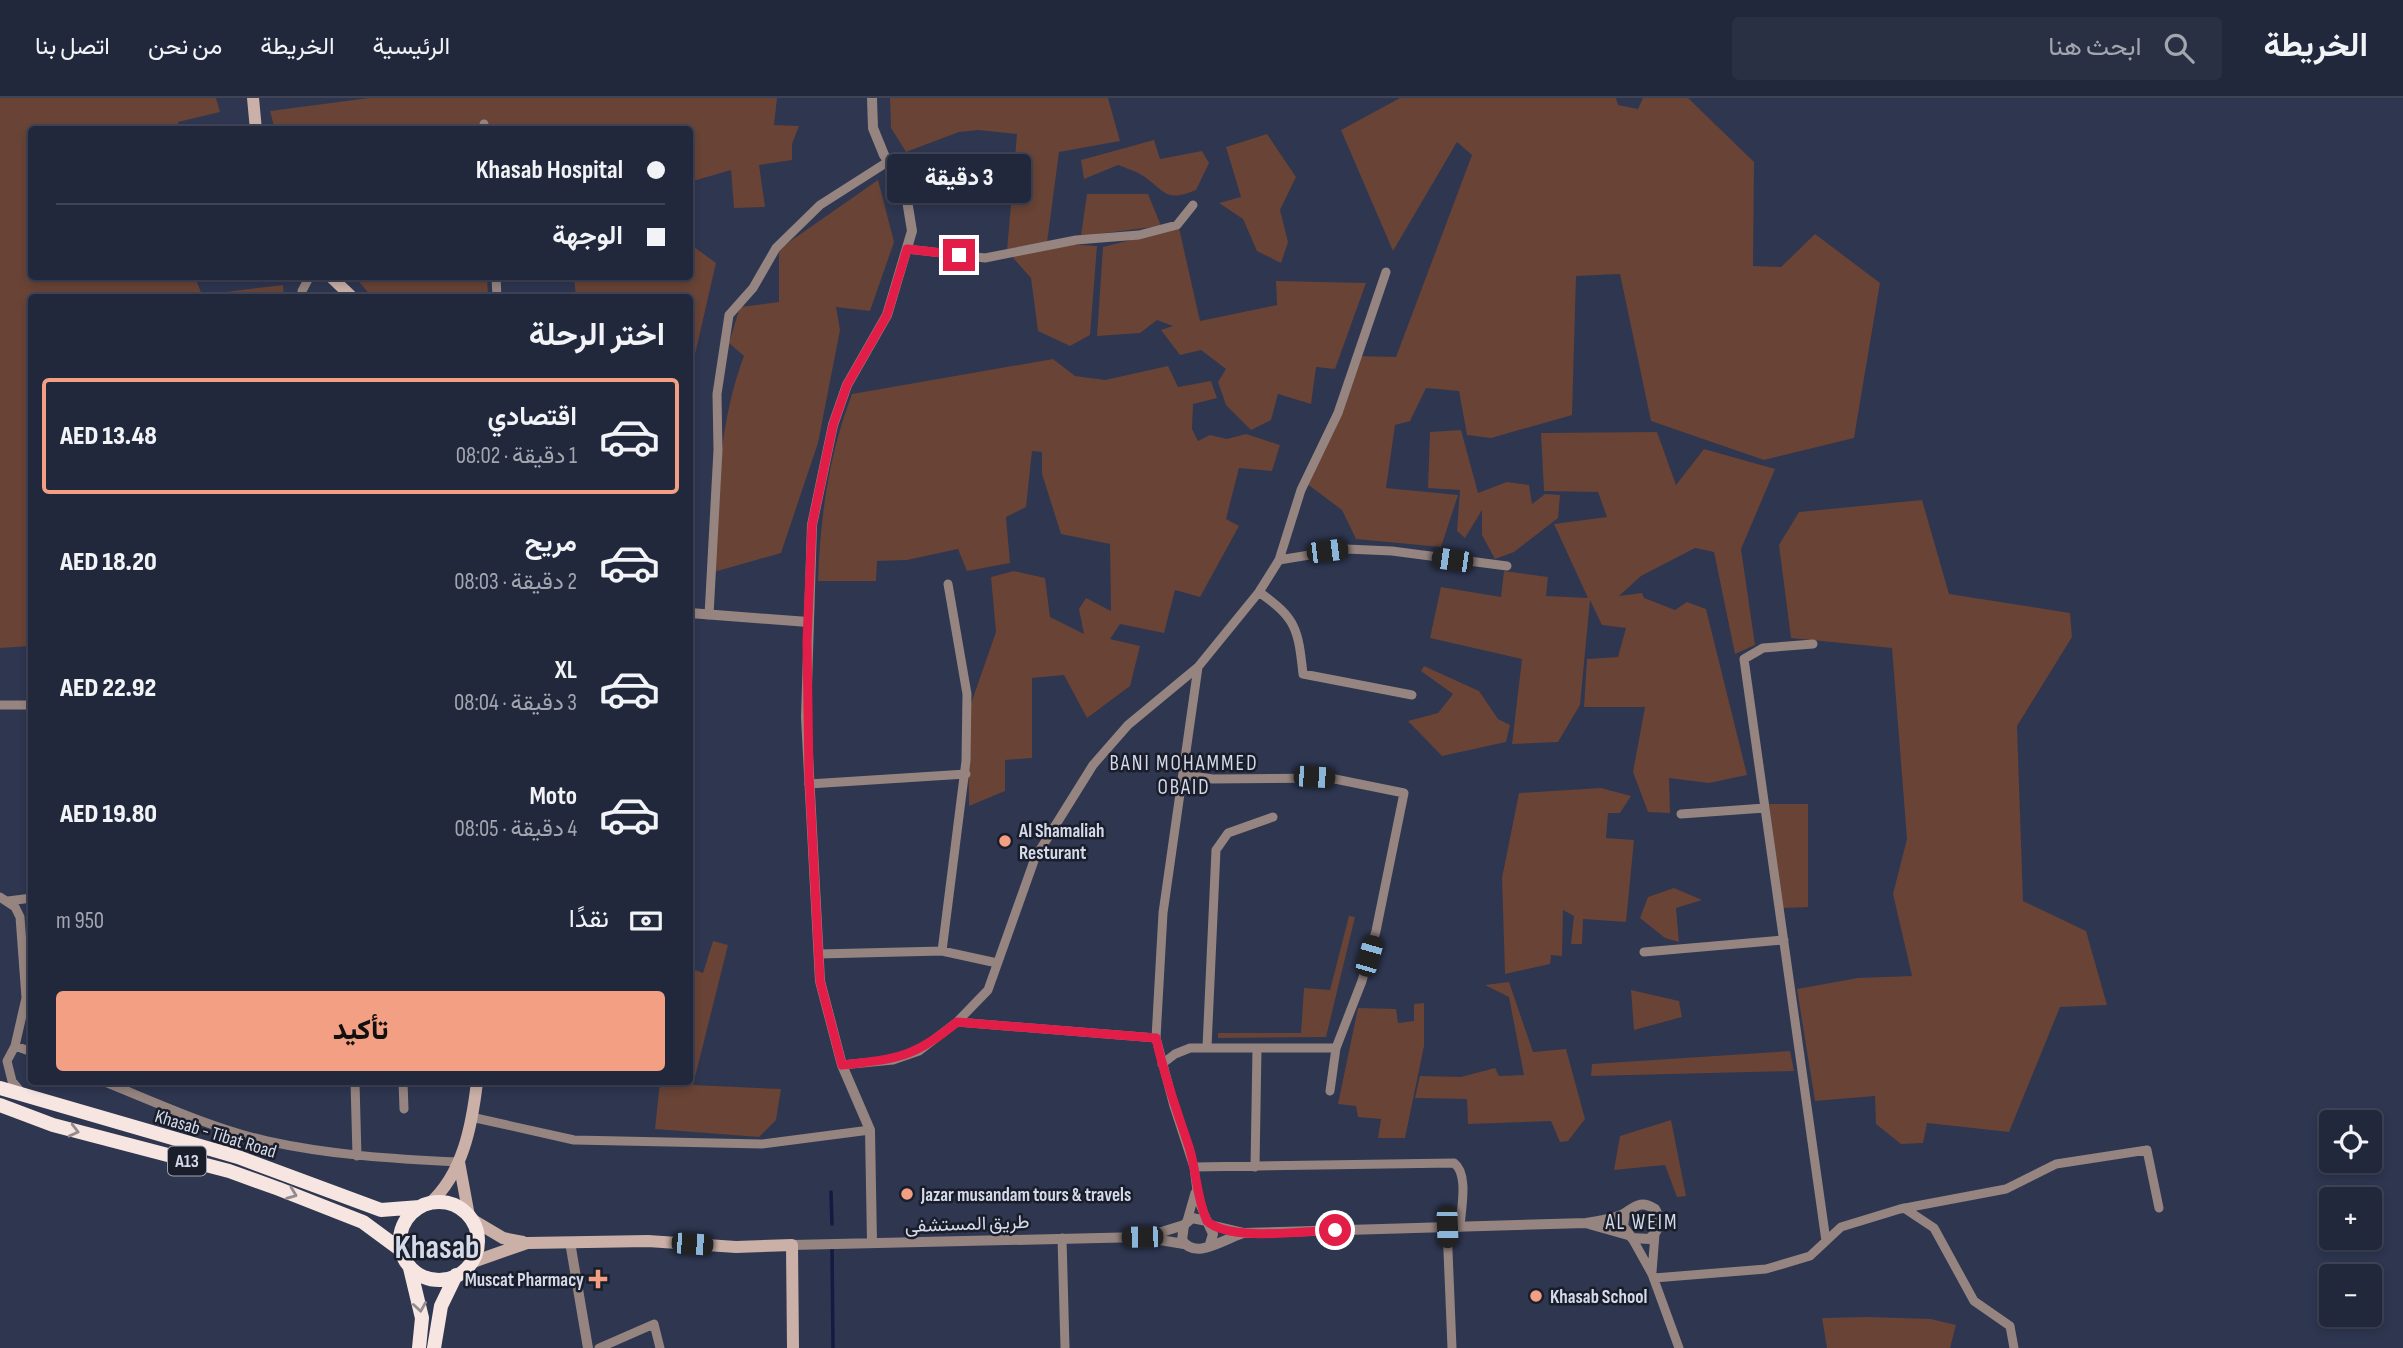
<!DOCTYPE html>
<html lang="ar">
<meta charset="utf-8">
<style>
:root{--surface:#22283c;--page:#2a3043;--text:#f1f3f6;--muted:#a2a6af;--line:#3f4456;--accent:#f39f83}
body{margin:0;font-family:"Sofia Sans Condensed",Vazirmatn,sans-serif;background:var(--page);color:var(--text);direction:rtl;height:100vh;display:flex;flex-direction:column;font-size:26px;white-space:nowrap}
*{box-sizing:border-box;margin:0}
p{font-size:23px;color:var(--muted)}
.icon{flex:none;width:38px;height:38px;fill:none;stroke:currentColor;stroke-width:2;stroke-linecap:round;stroke-linejoin:round}
.map{position:relative;flex:1;overflow:hidden;direction:ltr}
.side{position:absolute;left:28px;top:196px;width:665px;height:791px;display:flex;flex-direction:column;background:var(--surface);border-radius:7px;box-shadow:0 4px 10px #0003,0 0 0 2px var(--line);direction:rtl}
.side>*{flex:none}
.guide{position:absolute;left:28px;top:28px;width:665px;height:154px;border-radius:7px;box-shadow:0 4px 10px #0003,0 0 0 2px var(--line);direction:rtl;display:grid;align-content:center;height:154px;padding:0 28px;background:var(--surface)}
.controls{position:absolute;left:2319px;top:1012px;display:grid;gap:14px}
.controls a{display:grid;place-items:center;width:63px;height:63px;border-radius:7px;background:var(--surface);box-shadow:0 4px 10px #0003,0 0 0 2px var(--line);font-size:35px}
.end{position:absolute;width:32px;height:32px;margin:-16px;border:9px solid #e11d48;background:#fff;box-shadow:0 0 0 4px #fff}
.from{border-radius:50%}
.bubble{position:absolute;height:49px;border-radius:7px;background:var(--surface);box-shadow:0 4px 10px #0003,0 0 0 2px var(--line);font-size:23px;font-weight:800;line-height:49px;text-align:center;direction:rtl}
.car{position:absolute;width:21px;height:42px;margin:-21px -10px;border-radius:9px;box-shadow:0 0 5px 2px #0007;background:linear-gradient(#222 24%,#8ab4d8 0 40%,#222 0 76%,#8ab4d8 0 86%,#222 0)}
.guide b{display:flex;align-items:center;gap:24px;height:66px;font-size:26px}
.guide b+b{border-top:2px solid var(--line)}
.guide i{width:18px;height:18px;background:var(--text)}
ul{padding:0;list-style:none}
li{display:flex;align-items:center;gap:21px;height:116px;margin:0 14px 10px;padding:0 14px;border:4px solid transparent;border-radius:7px}
li div{flex:1}
li b{display:block;font-size:26px}
li em{font-style:normal;font-weight:800}
li.active{border-color:var(--accent)}
li>.icon{width:63px;height:63px;stroke-width:1.5}
h2{padding:0 28px;font-size:32px;line-height:84px}
.pay{display:flex;align-items:center;gap:18px;height:77px;padding:0 28px;font-size:26px}
.pay p{margin-inline-start:auto}
.cta{display:flex;gap:14px;margin-top:auto;padding:14px 28px}
.cta a{flex:1;height:80px;border-radius:7px;background:var(--accent);color:#111;font-size:28px;font-weight:800;line-height:80px;text-align:center}
header{display:flex;align-items:center;gap:42px;box-sizing:border-box;height:98px;padding:0 35px;background:var(--surface);border-bottom:2px solid var(--line)}
header strong{font-size:33px}
nav{display:flex;gap:38px;margin-inline-start:auto;font-size:24px}
.search{width:490px;height:63px;background:var(--page);display:flex;align-items:center;gap:18px;box-sizing:border-box;padding:0 24px;border-radius:7px;color:var(--muted);font-size:26px}
.map>svg:first-child{display:block}
</style>
<header>
<strong>الخريطة</strong>
<div class="search"><svg class="icon" aria-label="search" viewBox="0 0 24 24"><circle cx="10" cy="10" r="6"/><path d="M15 15l6 6"/></svg>ابحث هنا</div>
<nav><a>الرئيسية</a><a>الخريطة</a><a>من نحن</a><a>اتصل بنا</a></nav>
</header>
<div class="map">
<svg width="2403" height="1250" viewBox="0 0 2403 1250">
<rect width="100%" height="100%" fill="#2e3650"/>
<!-- green -->
<path fill="#684336" d="M0,0H216L220,14L178,24L179,31L32,32V178L195,179L202,197L283,187L284,199L32,200L31,548L0,550Z
M369,0H777L774,27L799,28L792,46V62L759,67L765,109L734,110L731,72L690,84V32H275L270,13Z
M890,0H1108L1120,43L1059,54L1047,145L1097,148L1090,237L1070,248L1038,233L1031,180L1007,153L1017,36L978,32L959,34L906,54L891,30Z
M1400,0H1616L1618,7L1638,11L1643,0H1688L1754,64L1753,168L1781,169L1815,136L1880,185L1854,340L1764,362L1651,323L1620,176L1576,178L1572,317L1491,340L1467,337L1459,293L1426,290L1410,323L1395,327L1386,390L1458,397L1441,449L1356,441L1342,412L1306,385L1357,258L1396,259L1472,57L1457,44L1393,153L1341,32Z
M1267,36L1296,79L1280,112L1288,144L1281,165L1257,153L1243,121L1219,105L1241,99L1226,49Z
M1154,42L1160,61L1202,53L1209,65L1196,92C1163,106 1165,91 1140,76C1133,72 1125,70 1118,67L1084,81L1081,62Z
M878,82L894,144L870,213L836,209L840,232L818,345L781,455L714,474C717,401 718,327 744,258L729,245L740,209L779,204V151Z
M1087,96H1148L1161,128L1081,138Z
M1179,130L1200,223L1277,207L1276,183L1366,185L1335,271L1316,269L1311,306L1278,296L1271,322L1251,332L1226,307L1218,284L1226,271L1201,252L1180,257L1161,232L1173,228L1157,222L1140,235L1097,238L1103,149Z
M690,146L716,165L690,278V200L576,199L574,179L690,178Z
M355,179H487L488,199H372Z
M1053,261L1075,278L1105,282L1168,268L1178,289L1211,283L1217,300L1193,306L1192,331L1198,343L1210,337L1227,341L1246,336L1280,347L1272,373L1239,370L1226,421L1239,428L1200,499L1175,492L1164,535L1120,526L1110,541L1140,548L1130,588L1087,620L1064,577L1032,580V660L1005,662V693L969,708L968,614L996,534L991,479L1014,473L1045,480L1050,519L1084,536L1079,511L1086,500L1111,513L1110,446L1061,436L1042,376V354L1032,353L1026,409L1006,419L1010,465L967,473L958,451L907,462L877,463L876,483H818C820,419 829,356 852,296Z
M1461,332L1478,395L1507,384L1529,387L1532,406L1545,396L1560,397L1558,420L1514,454L1495,461L1482,437V412L1465,440L1457,433L1460,392L1428,390L1430,334Z
M1657,334L1676,387L1704,351L1775,371L1741,451L1755,547L1735,556L1714,454L1695,450L1641,478L1619,498L1642,495L1644,500L1675,512L1687,504L1706,511L1747,677L1709,685L1669,680L1670,715L1648,714L1633,674L1645,609H1584L1587,561L1618,559L1626,530L1602,527L1590,502L1580,607L1558,644L1512,646L1522,561L1430,540L1441,489L1501,499L1504,473L1548,479L1546,498L1588,500L1554,426L1607,419L1598,394L1544,393L1541,335Z
M1922,402L1949,496L2070,515L2072,539L2017,628L2023,803L2086,833L2107,907L2060,909L2009,1034L1927,1025L1923,1045L1901,1046L1876,1026L1875,998L1815,1003L1797,891L1858,880L1912,878L1893,796L1907,741L1892,550L1791,540L1779,447L1799,414Z
M1424,568L1479,593L1498,621L1510,627L1506,644L1442,658L1408,623L1438,615L1453,596L1421,573Z
M1601,690L1631,698L1620,715H1608L1606,740L1634,742L1626,824L1583,821L1582,846H1571L1574,818L1563,812L1562,858L1551,857L1550,866L1505,876L1502,780L1519,695Z
M1769,706H1808V809L1782,810Z
M1674,790L1702,802L1676,810L1679,844L1665,840L1640,820L1648,799Z
M1349,818L1355,819L1326,939L1218,940V935H1301L1304,890L1330,892Z
M713,843L728,847L693,987L781,991L776,1022L759,1039L655,1031L660,984H690V870L703,875Z
M1509,884L1533,954L1566,951L1585,1021L1568,1043L1560,1044L1551,1023L1468,1026L1467,1001L1415,1000L1420,978L1461,979L1495,970L1499,978L1524,977L1509,899L1485,887Z
M1631,892L1679,903L1682,919L1634,932Z
M1424,905V948L1405,1040H1378L1381,1021L1358,1019L1356,1008L1338,1006L1358,910L1396,911L1398,925L1414,923V906Z
M1790,953L1794,973L1591,978L1592,966Z
M1671,1022L1686,1098L1677,1099L1665,1067L1614,1072L1620,1038Z
M1869,1219L1931,1221L1956,1227L1950,1250H1827L1822,1220Z"/>
<g fill="none" stroke-linecap="round" stroke-linejoin="round">
<!-- stream -->
<path stroke="#141b43" stroke-width="3.5" d="M831,1094L832,1126
M832,1149L833,1250"/>
<!-- minor -->
<path stroke="#95847f" stroke-width="9" d="M484,26L485,32
M907,151L985,160L1076,142L1139,137L1177,127L1193,107
M496,178L497,200
M303,200L302,193L310,178
M1279,462L1301,392L1338,315L1386,174
M1259,494C1297,521 1298,531 1303,576L1412,597
M709,517L718,352L717,296L729,217L753,190L776,150L820,107L889,63
M1813,546L1763,550L1744,561L1826,1143
M1198,569L1163,815L1156,940L1174,1008L1194,1069L1198,1101L1207,1123
M0,607H32
M1184,677L1213,681L1330,680L1404,695L1376,833L1362,883L1336,950L1330,993
M809,686L966,676
M1681,716L1765,710
M0,799L15,809L20,819L26,900L15,948L7,963L12,983L21,994
M8,803L32,800
M942,853L966,663L967,596L948,486
M1644,854L1784,842
M819,856L942,853L997,865
M957,924L1156,940
M15,948L32,954
M1207,949L1216,752L1228,735L1273,719
M1162,966L1175,956L1190,950H1336
M842,967L893,962L919,953L957,924L988,892L1035,760L1093,667L1128,627L1198,569L1259,494L1279,462L1346,451L1392,453L1507,468
M105,984C157,1005 211,1030 267,1043C330,1057 394,1061 459,1064
M355,984L357,1058
M403,984L404,1011
M471,1019L574,1042L762,1046L870,1032
M1194,1069L1454,1065C1469,1076 1461,1111 1460,1129
M1255,1069L1257,950
M1904,1110L1934,1130L1974,1203L2010,1228L2014,1250
M1187,1123L1195,1095
M1447,1129L1452,1250
M1062,1140L1065,1250
M1632,1140L1652,1176L1679,1250
M1652,1174L1655,1136
M1654,1180L1766,1171L1810,1158L1841,1129L1900,1111L2006,1091L2056,1066L2147,1052L2159,1110
M599,1250L654,1226L660,1250"/>
<!-- tertiary -->
<path stroke="#95847f" stroke-width="10" d="M872,0L873,30L884,57L904,84L912,133L887,217L847,287L833,327L812,427L806,619L820,883L842,967L870,1032L872,1145
M690,515L808,524
M1589,1126L1628,1137
M1210,1127L1244,1135L1586,1125C1598,1123 1615,1121 1625,1115C1636,1108 1641,1102 1655,1111C1662,1123 1660,1132 1649,1141L1632,1140L1623,1128L1625,1115
M1152,1137L1184,1127
M570,1144L588,1250
M1210,1146L1213,1136L1207,1123L1192,1120L1184,1127L1182,1142C1195,1162 1222,1142 1241,1136
M792,1147L1142,1139L1184,1146"/>
<!-- secondary -->
<path stroke="#cab0a7" stroke-width="12" d="M253,0L256,32
M330,178L353,200
M459,1064L469,1118
M429,1106C463,1076 472,1027 477,984
M471,1121L503,1140L523,1144
M470,1165L527,1145L648,1143L736,1149L792,1147L793,1250"/>
<!-- trunk -->
<path stroke="#f6e5e0" stroke-width="14" d="M0,990L238,1059L381,1112L420,1109
M0,1007L53,1027L229,1073L279,1091L363,1124L401,1152
M400 1143a39 39 0 1 1 78 0a39 39 0 1 1-78 0Z
M410,1170L422,1220L419,1250
M434,1250L441,1208L456,1177"/>
</g>
<!-- one-way arrows -->
<defs><path id="oneway-chevron" d="M-2-3.5L2.5 0L-2 3.5" fill="none" stroke-width="1.6" stroke-linecap="round" stroke-linejoin="round" transform="scale(1.75)"/></defs>
<g stroke="#938b8e">
<use href="#oneway-chevron" transform="translate(74 1033) rotate(14)"/>
<use href="#oneway-chevron" transform="translate(292 1096) rotate(21)"/>
<use href="#oneway-chevron" transform="translate(420 1209) rotate(81)"/>
</g>
<g fill="none" stroke-linecap="round" stroke-linejoin="round">
<!-- route -->
<path stroke="#e11d48" stroke-width="9" d="M959,157L907,151L887,217L847,287L833,327L812,427L807,543L809,677L820,883L842,967C896,961 914,960 957,924L1156,940C1164,978 1177,1013 1189,1049C1197,1074 1196,1099 1207,1123C1229,1144 1305,1133 1335,1132"/>
</g>
<!-- markers -->
<g fill="#f39f83" stroke="#1a1e2a" stroke-width="2.5">
<circle cx="1005" cy="743" r="7"/>
<circle cx="907" cy="1096" r="7"/>
<path d="M594.5 1170.5h7v7h7v7h-7v7h-7v-7h-7v-7h7z"/>
<circle cx="1536" cy="1198" r="7"/>
</g>
<g text-anchor="middle" stroke-width="5" stroke-linejoin="round" paint-order="stroke">
<!-- shield labels -->
<rect fill="#1a1e2a" stroke="#9da2b1" stroke-width="2" x="168" y="1048.5" width="38" height="29" rx="5"/>
<g font-size="18" font-weight="bold" fill="#d5daeb">
<text x="187" y="1069">A13</text>
</g>
<!-- poi labels -->
<g font-size="19" font-weight="bold" fill="#d5daeb" stroke="#1a1e2a" text-anchor="start">
<text x="1019" y="739">Al Shamaliah<tspan x="1019" dy="22">Resturant</tspan></text>
<text x="921" y="1103">Jazar musandam tours &amp; travels</text>
<text x="584" y="1188" text-anchor="end">Muscat Pharmacy</text>
<text x="1550" y="1205">Khasab School</text>
</g>
<!-- street labels -->
<g font-size="19" fill="#d5daeb" stroke="#1a1e2a">
<text transform="translate(216 1035) rotate(17)" y="7">Khasab - Tibat Road</text>
<text transform="translate(967 1125) rotate(-2)" y="7">طريق المستشفى</text>
</g>
<!-- neighbourhood labels -->
<g font-size="21" letter-spacing="2" fill="#d5daeb" stroke="#1a1e2a">
<text x="1184" y="672">BANI MOHAMMED<tspan x="1184" dy="24">OBAID</tspan></text>
<text x="1642" y="1131">AL WEIM</text>
</g>
<!-- town labels -->
<g font-size="33" font-weight="bold" fill="#d5daeb" stroke="#1a1e2a">
<text x="437" y="1160">Khasab</text>
</g>
</g>
</svg>
<div class="controls">
<a><svg class="icon" aria-label="locate" viewBox="0 0 24 24"><circle cx="12" cy="12" r="6"/><path d="M12 2v4M12 18v4M2 12h4M18 12h4"/></svg></a>
<a>+</a>
<a>−</a>
</div>
<i class="end from" style="left:1335px;top:1132px"></i>
<i class="end" style="left:959px;top:157px"></i>
<div class="bubble" style="left:887px;top:56px;width:144px">3 دقيقة</div>
<i class="car" style="left:1327px;top:453px;rotate:83deg"></i>
<i class="car" style="left:1452px;top:462px;rotate:278deg"></i>
<i class="car" style="left:1314px;top:679px;rotate:93deg"></i>
<i class="car" style="left:1369px;top:858px;rotate:16deg"></i>
<i class="car" style="left:1447px;top:1129px;rotate:178deg"></i>
<i class="car" style="left:1142px;top:1139px;rotate:269deg"></i>
<i class="car" style="left:692px;top:1146px;rotate:94deg"></i>
<div class="guide">
<b><i class="from"></i>Khasab Hospital</b>
<b><i></i>الوجهة</b>
</div>
<section class="side">
<h2>اختر الرحلة</h2>
<ul>
<li class="active"><svg class="icon" aria-label="car" viewBox="0 0 24 24"><path d="M5 17H2v-5l4-1 3-4h7l3 4 3 1v5h-3M9 17h6M6 11h13"/><circle cx="7" cy="17" r="2"/><circle cx="17" cy="17" r="2"/></svg><div><b>اقتصادي</b><p>1 دقيقة · 08:02</p></div><em>AED 13.48</em></li>
<li><svg class="icon" aria-label="car" viewBox="0 0 24 24"><path d="M5 17H2v-5l4-1 3-4h7l3 4 3 1v5h-3M9 17h6M6 11h13"/><circle cx="7" cy="17" r="2"/><circle cx="17" cy="17" r="2"/></svg><div><b>مريح</b><p>2 دقيقة · 08:03</p></div><em>AED 18.20</em></li>
<li><svg class="icon" aria-label="car" viewBox="0 0 24 24"><path d="M5 17H2v-5l4-1 3-4h7l3 4 3 1v5h-3M9 17h6M6 11h13"/><circle cx="7" cy="17" r="2"/><circle cx="17" cy="17" r="2"/></svg><div><b>XL</b><p>3 دقيقة · 08:04</p></div><em>AED 22.92</em></li>
<li><svg class="icon" aria-label="car" viewBox="0 0 24 24"><path d="M5 17H2v-5l4-1 3-4h7l3 4 3 1v5h-3M9 17h6M6 11h13"/><circle cx="7" cy="17" r="2"/><circle cx="17" cy="17" r="2"/></svg><div><b>Moto</b><p>4 دقيقة · 08:05</p></div><em>AED 19.80</em></li>
</ul>
<div class="pay"><svg class="icon" aria-label="cash" viewBox="0 0 24 24"><path d="M3 7h18v10H3z"/><circle cx="12" cy="12" r="2"/></svg>نقدًا<p>950 m</p></div>
<div class="cta"><a>تأكيد</a></div>
</section>
</div>
